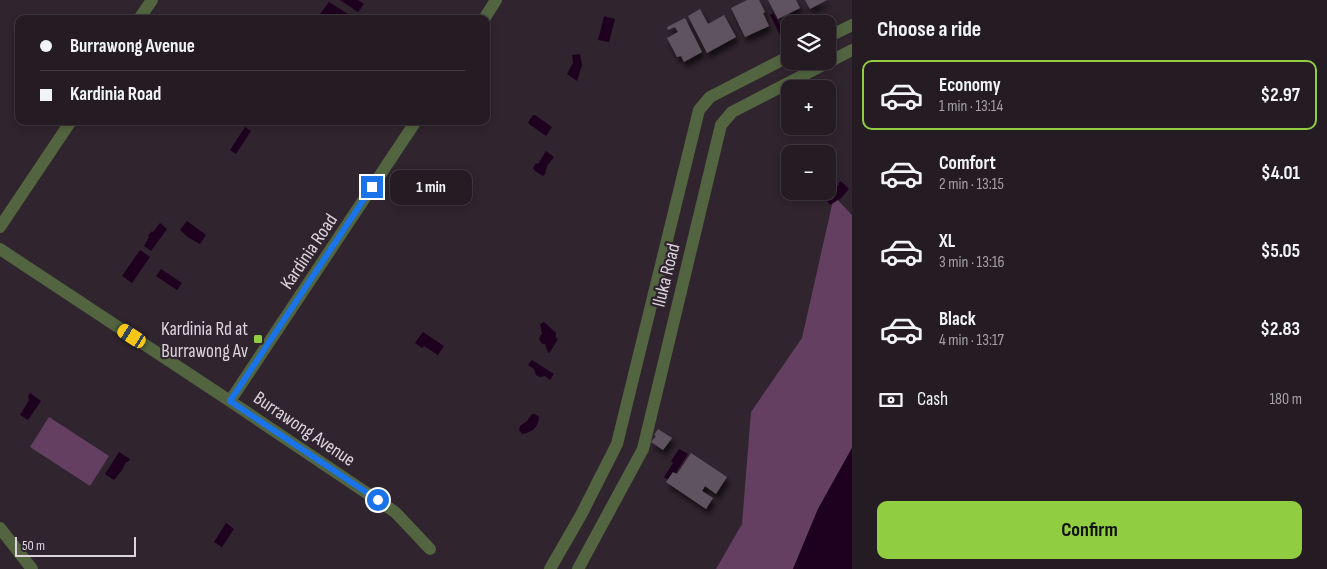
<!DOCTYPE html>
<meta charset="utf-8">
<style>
:root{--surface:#241b23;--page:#302830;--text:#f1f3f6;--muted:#a3a1a6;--line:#413941;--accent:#90cd41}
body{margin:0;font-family:"Sofia Sans Condensed",sans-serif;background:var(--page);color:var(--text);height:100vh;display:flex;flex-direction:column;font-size:19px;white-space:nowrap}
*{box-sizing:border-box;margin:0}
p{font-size:16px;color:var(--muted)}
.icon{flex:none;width:28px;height:28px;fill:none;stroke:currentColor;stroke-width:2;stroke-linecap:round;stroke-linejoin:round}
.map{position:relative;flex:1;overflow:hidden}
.panel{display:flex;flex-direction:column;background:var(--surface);width:475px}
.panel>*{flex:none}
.hud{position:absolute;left:15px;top:15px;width:475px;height:110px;border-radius:10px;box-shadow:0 2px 8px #0003,0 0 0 1px var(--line);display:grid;align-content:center;height:110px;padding:0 25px;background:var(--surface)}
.buttons{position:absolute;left:781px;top:15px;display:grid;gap:10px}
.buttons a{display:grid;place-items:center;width:55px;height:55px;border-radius:10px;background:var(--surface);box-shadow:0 2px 8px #0003,0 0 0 1px var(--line);font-size:25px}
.scale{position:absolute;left:15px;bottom:12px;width:121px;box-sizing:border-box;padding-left:5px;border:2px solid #ddd5dd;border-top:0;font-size:14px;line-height:18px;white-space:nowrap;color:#ddd5dd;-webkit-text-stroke:4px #30242f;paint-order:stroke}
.end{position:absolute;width:22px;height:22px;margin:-11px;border:6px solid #1a73e8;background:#fff;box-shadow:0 0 0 2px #fff}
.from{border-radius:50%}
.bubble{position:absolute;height:35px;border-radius:10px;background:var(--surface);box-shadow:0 2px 8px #0003,0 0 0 1px var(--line);font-size:16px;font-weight:700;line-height:35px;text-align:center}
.car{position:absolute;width:15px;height:30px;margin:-15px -8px;border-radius:6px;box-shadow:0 0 4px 1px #0007;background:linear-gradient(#f5c518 24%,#345 0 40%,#f5c518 0 76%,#345 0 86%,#f5c518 0)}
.hud b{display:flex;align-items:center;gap:18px;height:48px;font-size:19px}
.hud b+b{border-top:1px solid var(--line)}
.hud i{width:12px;height:12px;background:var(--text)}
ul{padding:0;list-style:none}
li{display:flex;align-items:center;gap:15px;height:70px;margin:0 10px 8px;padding:0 15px;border:2px solid transparent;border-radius:10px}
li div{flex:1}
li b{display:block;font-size:19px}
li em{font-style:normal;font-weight:700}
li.active{border-color:var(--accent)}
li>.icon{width:45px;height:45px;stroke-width:1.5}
h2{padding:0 25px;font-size:22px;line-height:60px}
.pay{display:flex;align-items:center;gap:12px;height:55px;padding:0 25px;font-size:19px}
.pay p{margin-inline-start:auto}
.primary-button{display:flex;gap:10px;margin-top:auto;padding:10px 25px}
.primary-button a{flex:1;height:58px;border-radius:10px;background:var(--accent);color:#111;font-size:20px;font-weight:700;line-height:58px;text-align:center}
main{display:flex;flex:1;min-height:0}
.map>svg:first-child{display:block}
</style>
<main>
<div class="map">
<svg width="852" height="569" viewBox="0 0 852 569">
<defs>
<filter id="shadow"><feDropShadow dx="3" dy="5.5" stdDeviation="2.5" flood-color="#0009"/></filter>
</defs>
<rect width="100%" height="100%" fill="#30242f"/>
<!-- green -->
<path fill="#643f62" d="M834,196L852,215V448L818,509L793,569H716L742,524L751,412L802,338Z
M49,417L109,456L90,486L30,447Z"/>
<!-- water -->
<path fill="#1e001f" d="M340,0H358L364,4L358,12Z
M329,2L351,16L349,19H332L320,14Z
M773,13L780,25L784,23L789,33L781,37L770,15Z
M604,16L615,19L609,42L598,40Z
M580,54L582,65L577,81L567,74L573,63L572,55Z
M533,115H535L552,127L546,136L529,124L528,122Z
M245,127L251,131L236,154L230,150Z
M546,151L554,157L547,166L545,174L543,176L535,171L533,168L536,163L538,164Z
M841,181L849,189L841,198L830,205L823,196L826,193L828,195L839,185L838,184Z
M187,221L206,235L200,244L189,238L180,230Z
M160,223L167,229L151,251L144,246L149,237L148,236L152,231L153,232Z
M140,250L150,257L132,283L122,276Z
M161,269L182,283L177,290L156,276Z
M544,322L556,333V338L558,339L550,352L548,353L545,344H542L539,339L540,336L542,334L540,324Z
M423,332L444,346L438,355L424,346L422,348L415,343Z
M532,360L554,374L550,380L545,376L540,377L536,375L534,369L528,365Z
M30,393L41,401L28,420L20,415L29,400L28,396Z
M532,414H535L539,417C539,427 531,433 522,434L519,430L520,426L527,421Z
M852,448V569H793L818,509Z
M679,449L688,454L675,474L668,480L664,477L673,463L671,461Z
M119,452L130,459L128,462H126L122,470L114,480L105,474Z
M226,523L234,529L222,547L214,542Z"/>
<!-- building -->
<path fill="#615360" filter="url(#shadow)" d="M747,0H759L765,12L763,13L769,26L745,37L731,8Z
M768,0H796L800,8L778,19Z
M805,0H827L810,9Z
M700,9L708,24L724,15L736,37L707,53L688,16Z
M685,18L702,52L684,62L681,56L677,57L667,38L678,32L675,27L668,30L667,27Z
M658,429L672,438L663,450L651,442L656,436L654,435Z
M691,453L727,477L716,494L705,486L702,491L713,498L706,509L666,482L673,472L677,474Z"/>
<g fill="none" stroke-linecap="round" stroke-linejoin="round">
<!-- minor -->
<path stroke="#526540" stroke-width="12" d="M139,19L152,0
M484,19L496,0
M828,37L852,25
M0,227L71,121
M0,249L230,401L395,512L430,549
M230,401L416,121
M0,528L32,569
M550,569L581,515L617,444L699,110L710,97L790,56
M578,569L643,449L721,125L732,112L852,50"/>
</g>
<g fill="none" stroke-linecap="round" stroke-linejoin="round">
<!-- route -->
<path stroke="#1a73e8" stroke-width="6" d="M372,187L230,401L378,500"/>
</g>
<!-- markers -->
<rect fill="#90cd41" stroke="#30242f" stroke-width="2" x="253" y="334" width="10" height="10" rx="2.5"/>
<g text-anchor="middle" stroke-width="4.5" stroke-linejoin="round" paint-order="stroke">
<!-- street labels -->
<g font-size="19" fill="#ddd5dd" stroke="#30242f">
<text transform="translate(308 251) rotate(-56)" y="7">Kardinia Road</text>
<text transform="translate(665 275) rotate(-76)" y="7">Iluka Road</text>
<text transform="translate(305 428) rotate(34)" y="7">Burrawong Avenue</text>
</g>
<!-- poi labels -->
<g font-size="19" fill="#ddd5dd" stroke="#30242f" text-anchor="end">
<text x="248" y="335">Kardinia Rd at<tspan x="248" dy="22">Burrawong Av</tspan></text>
</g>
</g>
</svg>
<div class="buttons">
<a><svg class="icon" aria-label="layers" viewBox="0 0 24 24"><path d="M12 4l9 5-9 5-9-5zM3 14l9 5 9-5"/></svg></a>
<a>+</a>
<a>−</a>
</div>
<div class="scale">50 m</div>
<i class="end from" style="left:378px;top:500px"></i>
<i class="end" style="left:372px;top:187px"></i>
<div class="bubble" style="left:390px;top:170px;width:82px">1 min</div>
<i class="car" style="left:132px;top:336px;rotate:303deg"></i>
<div class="hud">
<b><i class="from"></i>Burrawong Avenue</b>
<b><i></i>Kardinia Road</b>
</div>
</div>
<section class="panel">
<h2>Choose a ride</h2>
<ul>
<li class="active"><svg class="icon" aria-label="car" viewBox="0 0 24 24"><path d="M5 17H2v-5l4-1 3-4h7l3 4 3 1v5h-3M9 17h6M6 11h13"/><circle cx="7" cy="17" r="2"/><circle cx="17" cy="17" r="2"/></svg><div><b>Economy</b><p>1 min · 13:14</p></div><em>$2.97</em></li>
<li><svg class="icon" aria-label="car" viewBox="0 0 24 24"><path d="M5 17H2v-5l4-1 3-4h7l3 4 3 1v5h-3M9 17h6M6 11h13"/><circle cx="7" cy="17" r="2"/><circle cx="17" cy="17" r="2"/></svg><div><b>Comfort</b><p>2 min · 13:15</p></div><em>$4.01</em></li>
<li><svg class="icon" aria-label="car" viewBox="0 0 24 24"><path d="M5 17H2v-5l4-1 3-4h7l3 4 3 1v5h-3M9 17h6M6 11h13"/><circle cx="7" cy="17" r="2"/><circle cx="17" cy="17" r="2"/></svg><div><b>XL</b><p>3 min · 13:16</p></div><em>$5.05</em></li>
<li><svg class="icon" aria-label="car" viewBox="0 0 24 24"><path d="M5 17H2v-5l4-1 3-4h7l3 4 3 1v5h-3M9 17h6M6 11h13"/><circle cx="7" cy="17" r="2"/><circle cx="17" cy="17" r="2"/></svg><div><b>Black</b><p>4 min · 13:17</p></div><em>$2.83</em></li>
</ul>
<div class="pay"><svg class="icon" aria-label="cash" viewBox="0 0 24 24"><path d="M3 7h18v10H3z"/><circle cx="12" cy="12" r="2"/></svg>Cash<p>180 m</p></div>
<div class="primary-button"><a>Confirm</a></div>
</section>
</main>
